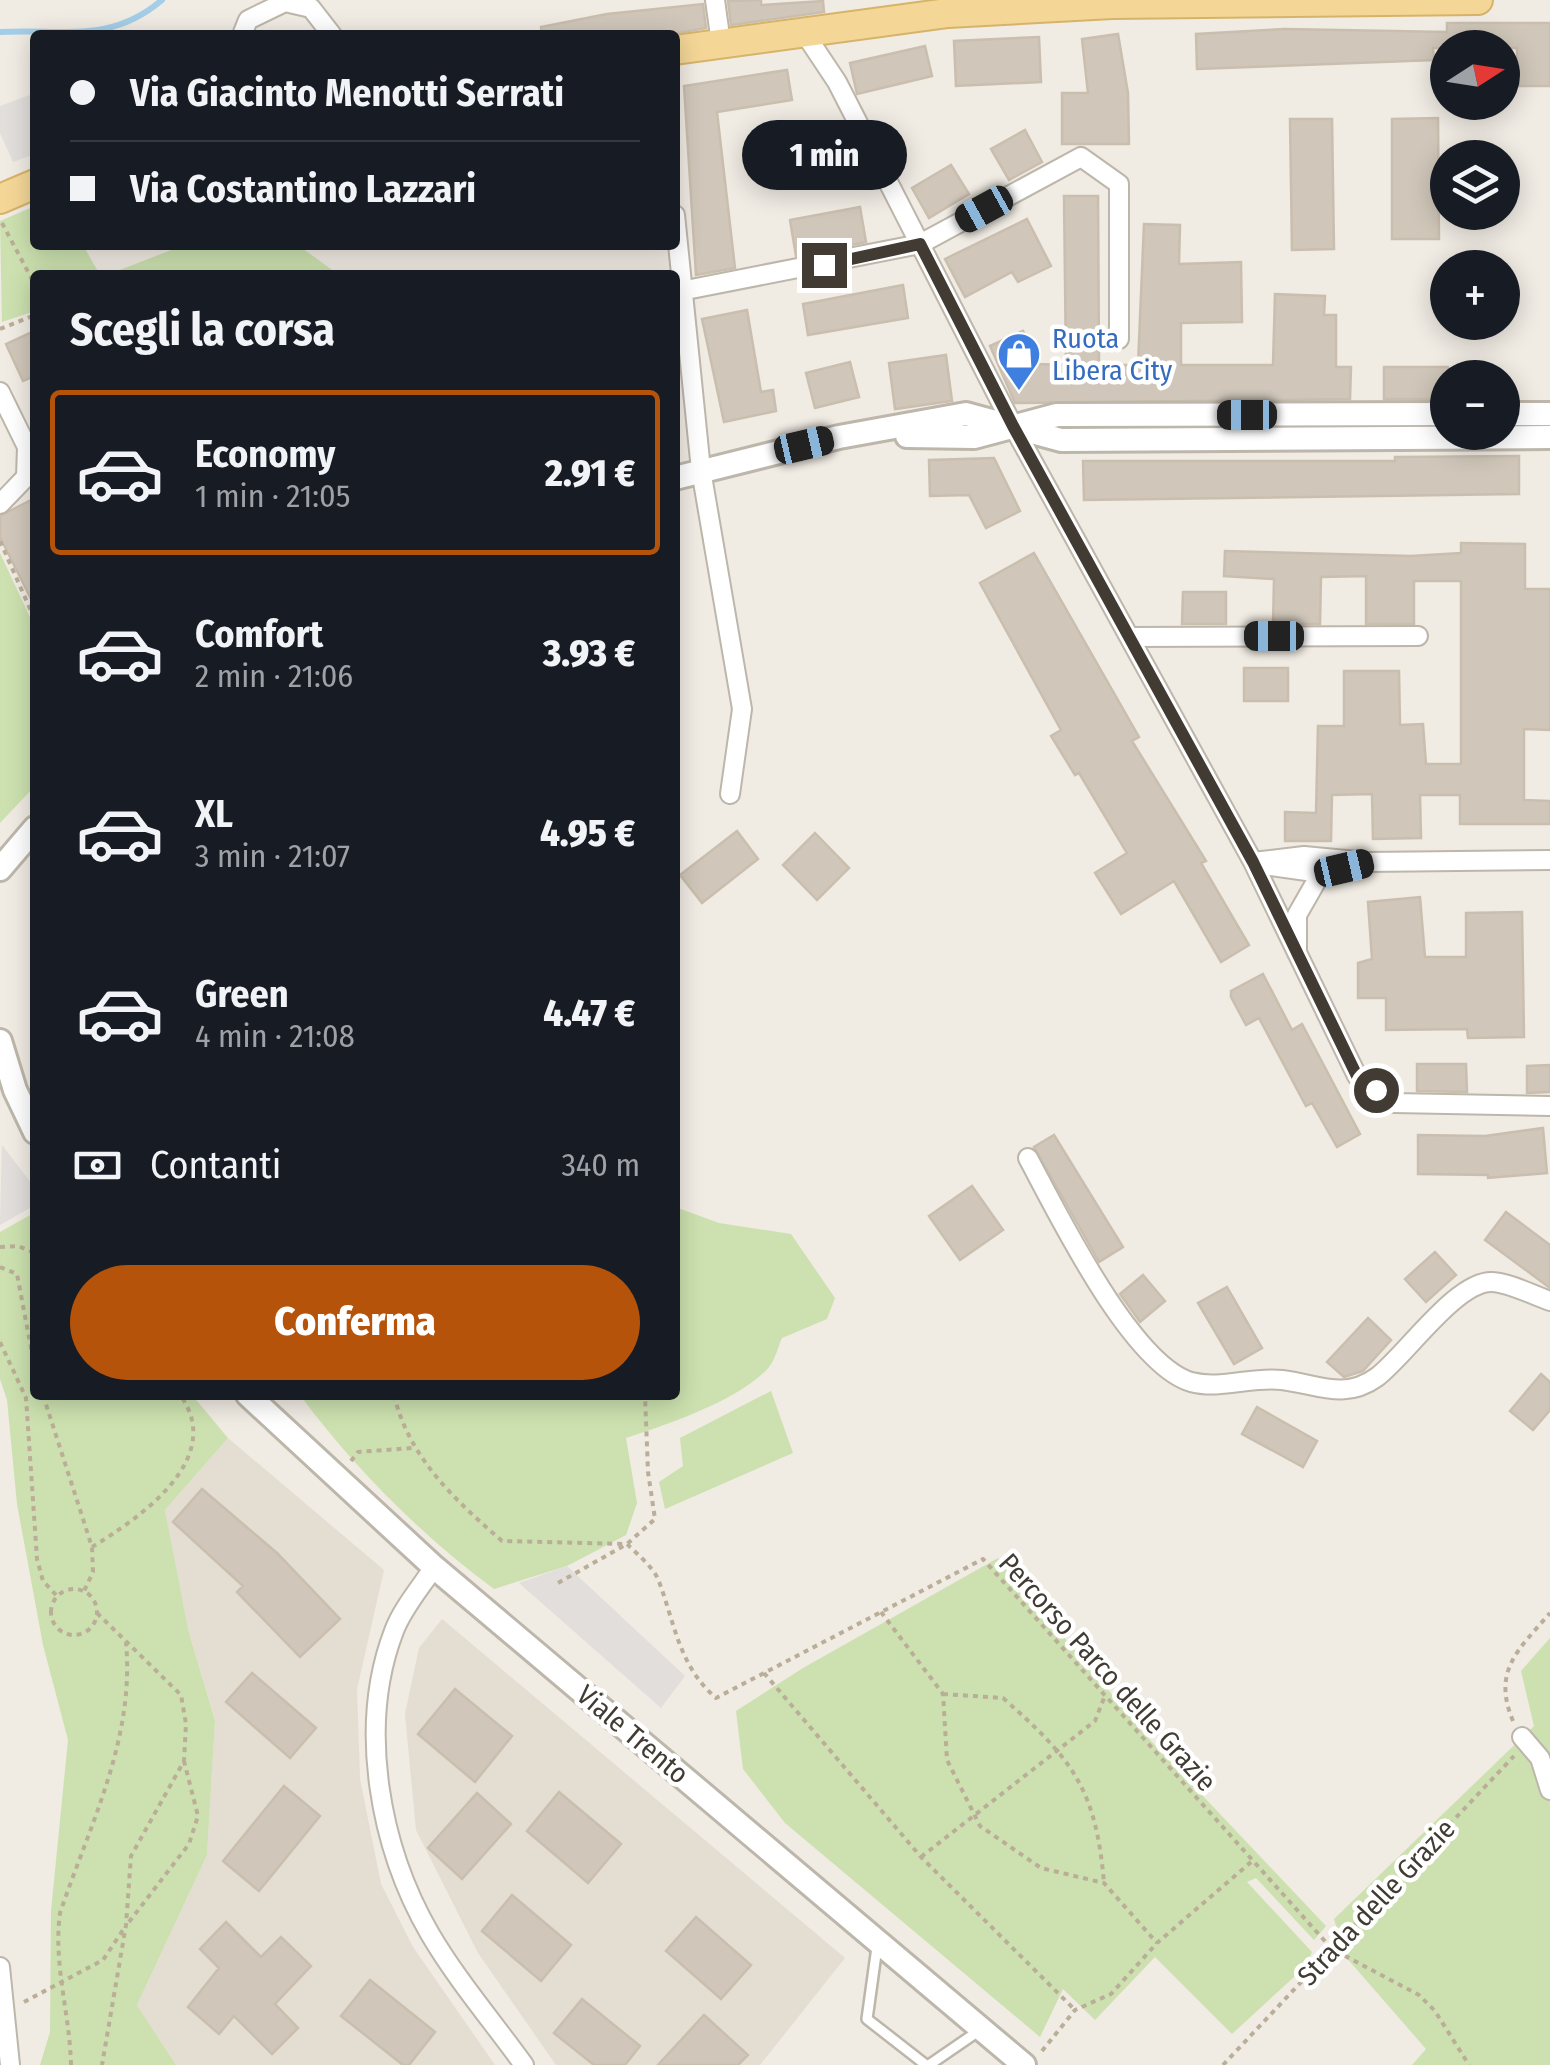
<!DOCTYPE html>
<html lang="it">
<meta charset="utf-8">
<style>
:root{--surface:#171b24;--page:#242831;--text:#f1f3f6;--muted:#9ea1a6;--line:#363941;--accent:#b45309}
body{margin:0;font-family:"Fira Sans Condensed",sans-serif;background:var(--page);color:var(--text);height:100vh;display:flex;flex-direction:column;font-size:38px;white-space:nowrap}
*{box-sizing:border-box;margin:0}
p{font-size:32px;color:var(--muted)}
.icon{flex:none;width:55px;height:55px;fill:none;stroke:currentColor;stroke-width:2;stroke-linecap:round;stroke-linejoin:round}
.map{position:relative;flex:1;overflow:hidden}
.sheet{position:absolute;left:30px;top:270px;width:650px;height:1130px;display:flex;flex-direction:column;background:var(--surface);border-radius:10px;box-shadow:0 5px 25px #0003}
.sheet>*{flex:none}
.hud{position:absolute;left:30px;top:30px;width:650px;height:220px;border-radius:10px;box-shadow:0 5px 25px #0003;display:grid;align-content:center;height:220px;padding:0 40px;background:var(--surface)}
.needle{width:65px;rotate:78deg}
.buttons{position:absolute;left:1430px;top:30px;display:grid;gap:20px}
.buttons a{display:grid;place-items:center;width:90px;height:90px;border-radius:50%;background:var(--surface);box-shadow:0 5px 25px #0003;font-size:50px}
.end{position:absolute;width:45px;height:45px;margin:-22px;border:12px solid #413b34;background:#fff;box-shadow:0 0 0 5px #fff}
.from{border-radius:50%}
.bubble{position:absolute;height:70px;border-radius:35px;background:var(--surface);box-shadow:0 5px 25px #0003;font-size:32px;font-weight:800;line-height:70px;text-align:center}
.car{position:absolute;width:30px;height:60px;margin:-30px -15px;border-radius:12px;box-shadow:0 0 8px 2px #0007;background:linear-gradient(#222 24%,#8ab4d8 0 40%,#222 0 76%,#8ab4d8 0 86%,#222 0)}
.hud b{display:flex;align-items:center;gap:35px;height:95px;font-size:38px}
.hud b+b{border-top:2px solid var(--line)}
.hud i{width:25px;height:25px;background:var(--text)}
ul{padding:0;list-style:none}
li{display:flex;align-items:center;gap:30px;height:165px;margin:0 20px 15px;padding:0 20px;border:5px solid transparent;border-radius:10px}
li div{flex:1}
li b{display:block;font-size:38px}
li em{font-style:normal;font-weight:800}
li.selected{border-color:var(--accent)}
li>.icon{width:90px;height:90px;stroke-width:1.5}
h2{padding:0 40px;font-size:45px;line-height:120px}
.pay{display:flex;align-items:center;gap:25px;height:110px;padding:0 40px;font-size:38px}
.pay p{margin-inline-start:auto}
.cta{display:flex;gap:20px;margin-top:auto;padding:20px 40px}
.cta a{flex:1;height:115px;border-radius:60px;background:var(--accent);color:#fff;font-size:40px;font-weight:800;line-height:115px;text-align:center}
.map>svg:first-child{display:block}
</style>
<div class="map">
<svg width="1550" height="2065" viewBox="0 0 1550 2065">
<rect width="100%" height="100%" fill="#f0ebe3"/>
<!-- residential -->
<path fill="#e3ddd2" d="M228,1438L384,1570L357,1689L360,1779L381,1884L413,1947L495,2065H176L137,2005L207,1855L215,1719L189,1633L165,1510Z
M442,1619L845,1958L760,2065H556L478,1953L416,1830L405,1714L419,1648Z"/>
<!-- green -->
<path fill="#cce1af" d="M35,206V245H83L100,275H35V311L2,322L0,221Z
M184,245H298L339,275H107Z
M0,553L35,628V786L0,823Z
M675,1207L719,1223L791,1234L835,1298L827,1319L782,1338C778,1347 775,1360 769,1367C741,1400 666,1425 626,1438L637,1503L626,1535L567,1566L494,1589C421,1535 354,1468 300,1395H675Z
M32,1214L35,1395H192L228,1438L165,1510L189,1633L215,1720L207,1855L137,2005L176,2065H40L50,2032L51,1911L68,1740L43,1645L17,1504L7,1400L0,1379V1232Z
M771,1391L793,1453L665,1509L659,1482L683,1466L680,1438Z
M998,1558L1149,1739L1326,1926L1314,1940L1256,1878L1247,1882L1312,1952L1306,1966L1232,2034L1155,1957L1095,2020L1063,1989L1040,2037L785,1823L743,1769L736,1711L803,1668Z
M1550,1638V2065H1412L1426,2049L1345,1956L1334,1919L1534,1726L1521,1671Z"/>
<!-- parking -->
<path fill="#e1dedb" d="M35,93V154L13,162L0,133V106Z
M2,1145L35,1188V1205L0,1225Z
M567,1566L685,1676L661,1708L519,1583Z"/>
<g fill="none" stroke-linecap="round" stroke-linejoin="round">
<!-- stream -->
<path stroke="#a4cee8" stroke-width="6" d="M0,32C62,28 109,45 162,0"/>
</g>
<!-- building -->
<path fill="#d0c7ba" stroke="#cabeae" stroke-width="2.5" d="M761,0V5L823,1L824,12L731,25L728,1Z
M703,4L706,28L667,35H542L541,27L607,14Z
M1447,23H1550V86H1518L1517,48H1433L1434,60L1197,69L1196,34L1285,29L1447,32Z
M1118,34L1128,93L1129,144H1062V93H1088L1082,39Z
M1039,37L1041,82L956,86L954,41Z
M925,46L932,76L857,94L850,63Z
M787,70L792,100L717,112L735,268L696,275L684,86Z
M1438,118L1439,239H1392V119Z
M1290,119H1332L1334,249L1292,250Z
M1025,130L1042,162L1009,180L991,149Z
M818,139L824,175L773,184L767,148Z
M951,165L969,194L929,218L912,188Z
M1064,196H1098L1099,365H1138L1144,224L1180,225L1179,264L1241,262L1242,322L1181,323V365H1273L1275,294L1325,296L1324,315H1336V367H1351L1350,399L1015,403L990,346L1023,331L1038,364L1066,365Z
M860,207L866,242L796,256L790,220Z
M1027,219L1051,266L1018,282L1012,272L965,297L945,259Z
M903,285L908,318L808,335L803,304Z
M747,310L761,392L773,390L776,411L724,422L702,319Z
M30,333L35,344V376L23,381L6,344Z
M946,355L952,401L895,409L889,363Z
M850,362L859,397L815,408L806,373Z
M1384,367H1448V399H1384Z
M1519,456V494L1084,500L1083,461H1395V457Z
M994,458L1020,511L986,528L969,495L930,496L929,460Z
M35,498V607L0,537V516Z
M1461,543L1525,544V589H1550V730L1524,729V800L1550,801V824H1460V795H1420L1421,838L1373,839L1372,794L1332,795L1331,841H1285V812L1316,813L1318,726H1344V671H1399L1400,725L1423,724L1426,764H1461V581H1414V624H1366V576L1321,577L1320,624H1273L1274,579L1224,576L1225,551L1411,556L1461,553Z
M1034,553L1139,737L1132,741L1206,861L1201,863L1249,945L1221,962L1174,881L1121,914L1095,873L1127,853L1079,773L1075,775L1051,736L1061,730L980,583Z
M1183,592H1226V624H1182Z
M1244,668H1288V701H1244Z
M737,831L758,859L702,903L680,875Z
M815,833L849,868L817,900L783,865Z
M1420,897L1425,957H1466V913L1522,912L1524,1037L1468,1038L1467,1029L1386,1030V998H1358V963L1372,959L1368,902Z
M1263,974L1292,1030L1302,1024L1360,1134L1337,1147L1312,1103L1306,1106L1259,1018L1246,1025L1231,997V991Z
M1417,1064H1466L1467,1092L1417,1091Z
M1550,1065V1092L1527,1093V1066Z
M1543,1128L1547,1173L1488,1178V1175L1418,1174V1135L1485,1136Z
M1054,1135L1123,1247L1099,1262L1034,1147Z
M972,1186L1003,1230L960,1260L929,1216Z
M1506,1212L1550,1245V1288L1485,1240Z
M1435,1252L1456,1275L1426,1302L1405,1279Z
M1143,1275L1165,1301L1140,1322L1120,1294Z
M1227,1287L1262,1348L1234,1364L1198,1303Z
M1368,1318L1391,1340L1363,1371L1344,1377L1327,1362Z
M1541,1374L1550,1382V1410L1533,1430L1510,1411Z
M1257,1407L1317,1441L1303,1467L1242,1434Z
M202,1489L277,1553L340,1619L300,1657L237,1592L243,1586L173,1522Z
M252,1673L316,1728L290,1758L226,1702Z
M455,1689L512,1736L475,1782L418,1734Z
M284,1786L320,1816L259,1891L223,1861Z
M559,1792L621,1844L588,1883L527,1831Z
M477,1793L511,1824L462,1879L428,1848Z
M512,1895L571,1945L541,1981L482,1931Z
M696,1917L751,1965L721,1999L666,1951Z
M226,1922L261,1957L281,1937L311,1966L275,2004L298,2028L272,2054L234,2016L219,2034L188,2007L219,1968L200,1949Z
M370,1980L435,2032L409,2065H403L341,2016Z
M582,1999L640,2046L625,2065H594L554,2033Z
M704,2015L748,2055L738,2065H658Z"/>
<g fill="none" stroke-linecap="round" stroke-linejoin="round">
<!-- service casing -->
<g stroke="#bdb6aa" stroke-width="14">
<path id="service" d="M877,1947L867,2019L926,2065
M929,2065L980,2030"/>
</g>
<!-- minor casing -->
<g stroke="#bdb6aa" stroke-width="22">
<path id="minor" d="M715,0L721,43
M803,31L837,82L1013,426L1253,862L1357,1076L1394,1103L1550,1106
M242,35L248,20L285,2L311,8L332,35
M675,215L701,470L742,709L730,794
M681,291L920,244L1081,157L1119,184V339
M0,392L27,447L26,477L0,504
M1131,637L1418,636
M1253,862L1304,856L1367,862L1550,860
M1263,865L1321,873
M1297,953V915L1321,873L1353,866
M1028,1158C1058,1214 1131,1364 1191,1382C1221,1390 1252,1376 1282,1380C1317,1384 1344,1401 1377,1377C1406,1355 1456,1281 1492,1282C1510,1283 1533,1295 1550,1301
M434,1567C421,1587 402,1609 394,1631C357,1727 380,1848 430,1934C457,1980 493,2022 524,2065
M1522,1737L1540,1758L1550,1790
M0,1967L10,2065"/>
</g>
<!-- tertiary casing -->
<g stroke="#bdb6aa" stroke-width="28">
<path id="tertiary" d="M1502,414H1550
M907,436L974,437L1057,415L1448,414
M675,478L839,437L966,414L1061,440L1550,437
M0,869L35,828
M0,1041L15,1090L35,1132
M248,1395L434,1567L1024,2065"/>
</g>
<!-- primary casing -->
<g stroke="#d7b369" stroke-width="32">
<path id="primary" d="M675,50L948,13L1112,4L1478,0
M0,199L35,184"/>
</g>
<!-- path -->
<path stroke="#baae99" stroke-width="4" stroke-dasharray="5 5" stroke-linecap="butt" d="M2,223L35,285
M0,329L35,315
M0,541L35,620
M0,1247L18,1246L35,1253
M0,1267L17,1274L35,1369
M0,1342L26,1398L37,1559L43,1581L57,1596
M43,1395L92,1547L93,1572L84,1591
M394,1395C409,1458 455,1500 502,1541L627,1544C637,1554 652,1566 658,1579C675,1623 678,1665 716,1698L983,1559L1332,1949L1419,1995L1435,2011L1469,2065
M351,1461L358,1452L412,1448
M92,1547C138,1519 227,1459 180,1395
M558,1583L627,1544L655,1519L648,1472L645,1395
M51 1612a23 23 0 1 1 46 0a23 23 0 1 1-46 0Z
M881,1612L943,1694L947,1760L980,1826L1041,1868L1104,1883L1157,1943
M97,1613L181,1695L186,1724L184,1761L131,1856L126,1925L102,2065
M764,1673L921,1857L1075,2010
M943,1694L1003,1698C1072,1759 1096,1788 1104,1883
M1513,1721C1492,1671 1518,1650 1550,1613
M921,1857L1095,1721L1104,1698
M129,1922L189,1844L198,1816L184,1761
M24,2002L103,1960L123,1930
M1042,2051L1075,2010L1111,1994L1157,1943L1251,1862
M71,2065C70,2014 53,1965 60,1913C90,1824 135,1739 126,1642
M1223,2065L1514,1756"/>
<!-- service -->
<use href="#service" stroke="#fff" stroke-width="9"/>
<!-- minor -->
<use href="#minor" stroke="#fff" stroke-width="18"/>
<!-- tertiary -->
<use href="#tertiary" stroke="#fff" stroke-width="22"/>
<!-- primary -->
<use href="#primary" stroke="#f4d797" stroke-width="28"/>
</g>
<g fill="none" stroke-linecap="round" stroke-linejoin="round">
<!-- route -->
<path stroke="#413b34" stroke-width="12" d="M824,265L920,244L1013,426L1253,862L1357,1076L1376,1090"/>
</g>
<!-- icons -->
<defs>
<g id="shop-pin" transform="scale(2.25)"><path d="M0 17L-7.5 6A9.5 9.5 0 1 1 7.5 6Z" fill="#3f7fe0" stroke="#fff"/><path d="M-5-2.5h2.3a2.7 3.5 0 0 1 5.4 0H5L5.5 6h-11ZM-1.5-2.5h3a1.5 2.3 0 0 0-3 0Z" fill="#fff"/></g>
</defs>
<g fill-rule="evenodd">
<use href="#shop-pin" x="1019" y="354"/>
</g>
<g text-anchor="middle" stroke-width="9" stroke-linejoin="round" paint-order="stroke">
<!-- shop labels -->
<g font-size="28" fill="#366cbe" stroke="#fff" text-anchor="start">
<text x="1052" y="348">Ruota<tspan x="1052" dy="32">Libera City</tspan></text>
</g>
<!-- street labels -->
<g font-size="28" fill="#413b34" stroke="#fff">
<text transform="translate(1108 1672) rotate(48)" y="10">Percorso Parco delle Grazie</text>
<text transform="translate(633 1734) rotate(40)" y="10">Viale Trento</text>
<text transform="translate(1376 1902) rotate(-47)" y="10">Strada delle Grazie</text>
</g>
</g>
</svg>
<div class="buttons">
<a><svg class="needle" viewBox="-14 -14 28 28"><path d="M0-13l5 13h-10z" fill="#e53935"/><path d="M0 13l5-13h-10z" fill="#9ea1a6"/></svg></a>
<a><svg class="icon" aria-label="layers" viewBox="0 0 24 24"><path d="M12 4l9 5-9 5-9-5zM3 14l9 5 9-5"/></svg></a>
<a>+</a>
<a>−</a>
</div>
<i class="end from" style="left:1376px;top:1090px"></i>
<i class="end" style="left:824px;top:265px"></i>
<div class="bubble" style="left:742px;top:120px;width:165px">1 min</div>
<i class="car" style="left:984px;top:209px;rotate:241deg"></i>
<i class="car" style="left:1247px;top:415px;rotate:270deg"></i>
<i class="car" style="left:804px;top:445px;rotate:77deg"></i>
<i class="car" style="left:1274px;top:636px;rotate:270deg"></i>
<i class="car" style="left:1344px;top:868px;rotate:77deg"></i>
<div class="hud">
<b><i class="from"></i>Via Giacinto Menotti Serrati</b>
<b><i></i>Via Costantino Lazzari</b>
</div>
<section class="sheet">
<h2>Scegli la corsa</h2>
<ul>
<li class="selected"><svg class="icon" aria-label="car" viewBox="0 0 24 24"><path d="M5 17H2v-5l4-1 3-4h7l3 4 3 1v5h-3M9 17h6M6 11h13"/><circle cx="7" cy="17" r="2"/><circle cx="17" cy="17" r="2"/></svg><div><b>Economy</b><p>1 min · 21:05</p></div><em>2.91 €</em></li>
<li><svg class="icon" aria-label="car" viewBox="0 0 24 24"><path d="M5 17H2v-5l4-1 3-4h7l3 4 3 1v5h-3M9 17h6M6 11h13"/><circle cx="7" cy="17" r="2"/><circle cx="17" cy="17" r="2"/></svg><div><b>Comfort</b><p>2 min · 21:06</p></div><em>3.93 €</em></li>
<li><svg class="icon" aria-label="car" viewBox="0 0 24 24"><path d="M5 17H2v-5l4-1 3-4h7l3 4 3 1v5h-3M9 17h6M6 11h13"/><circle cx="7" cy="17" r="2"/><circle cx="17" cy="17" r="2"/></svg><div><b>XL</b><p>3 min · 21:07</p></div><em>4.95 €</em></li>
<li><svg class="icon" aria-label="car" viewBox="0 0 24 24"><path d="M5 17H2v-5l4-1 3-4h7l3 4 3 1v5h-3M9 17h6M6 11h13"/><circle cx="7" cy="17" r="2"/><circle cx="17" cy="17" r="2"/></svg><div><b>Green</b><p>4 min · 21:08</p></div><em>4.47 €</em></li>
</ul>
<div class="pay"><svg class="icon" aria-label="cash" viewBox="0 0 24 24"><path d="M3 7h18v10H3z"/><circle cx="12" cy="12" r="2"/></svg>Contanti<p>340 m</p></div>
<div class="cta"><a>Conferma</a></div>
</section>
</div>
